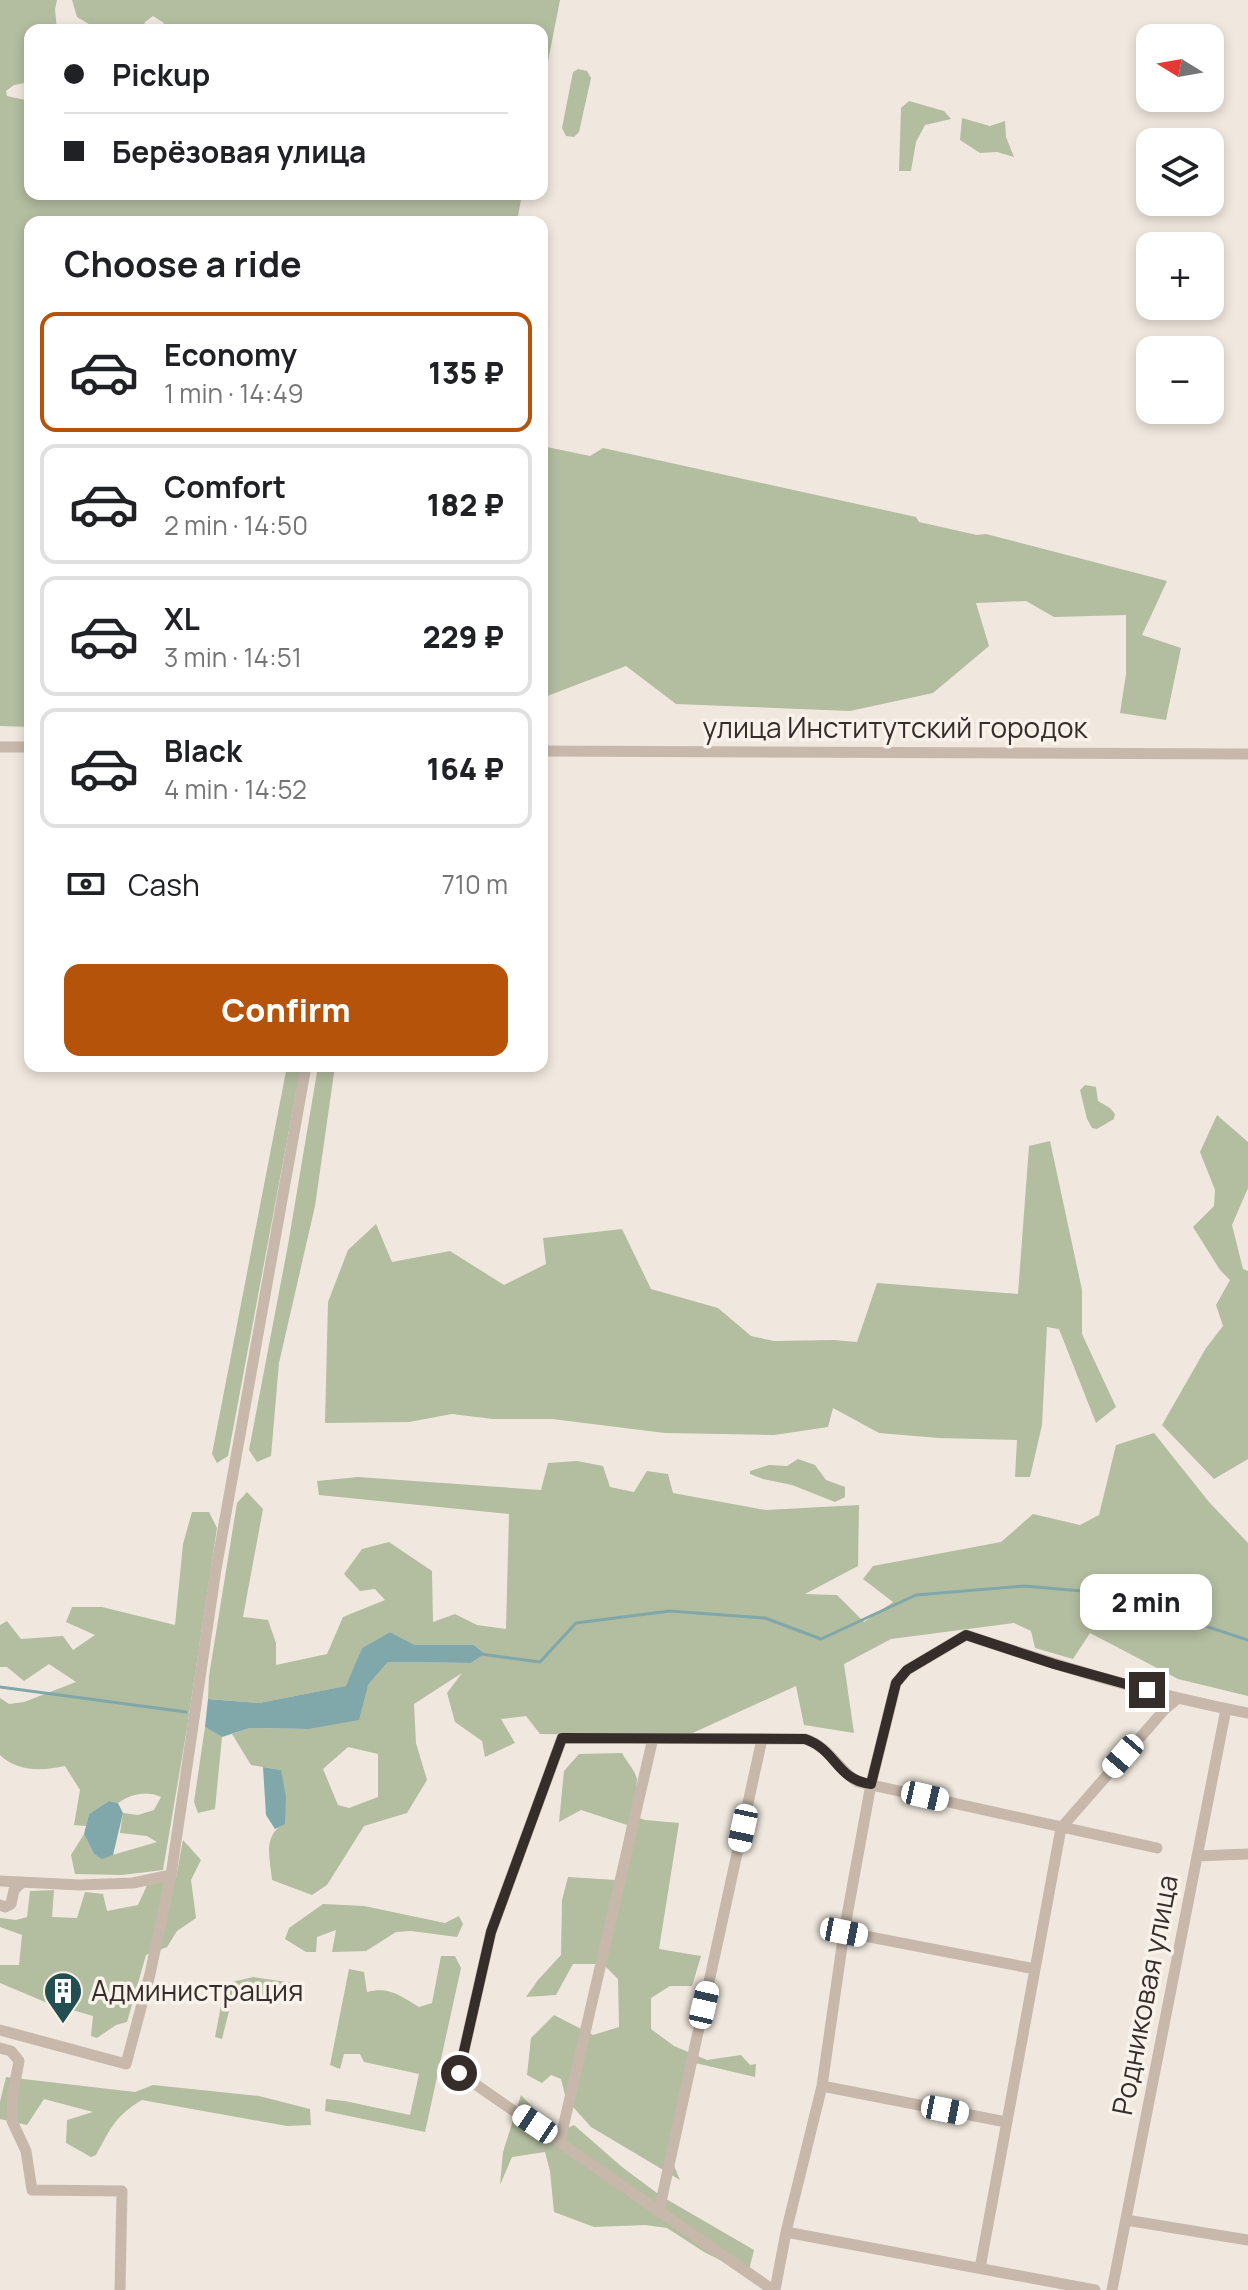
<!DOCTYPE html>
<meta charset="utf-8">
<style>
:root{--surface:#fff;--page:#f6f6f6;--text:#202124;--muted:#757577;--line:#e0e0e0;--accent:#b45309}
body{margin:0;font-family:Manrope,sans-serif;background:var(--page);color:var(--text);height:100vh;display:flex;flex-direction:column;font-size:30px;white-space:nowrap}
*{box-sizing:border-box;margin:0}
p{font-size:26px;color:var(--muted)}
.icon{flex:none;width:44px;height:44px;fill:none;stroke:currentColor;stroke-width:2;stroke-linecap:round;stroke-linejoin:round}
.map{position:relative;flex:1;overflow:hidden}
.sheet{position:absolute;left:24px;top:216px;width:524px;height:856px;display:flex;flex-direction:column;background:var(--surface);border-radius:16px;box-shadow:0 4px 12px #0003}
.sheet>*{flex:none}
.top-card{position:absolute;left:24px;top:24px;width:524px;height:176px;border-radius:16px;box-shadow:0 4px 12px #0003;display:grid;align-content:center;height:176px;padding:0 40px;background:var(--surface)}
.needle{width:52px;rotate:281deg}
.fabs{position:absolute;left:1136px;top:24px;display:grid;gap:16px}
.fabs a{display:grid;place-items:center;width:88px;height:88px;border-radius:16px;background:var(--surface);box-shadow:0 4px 12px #0003;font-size:40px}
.end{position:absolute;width:36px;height:36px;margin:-18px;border:10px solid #352d2a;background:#fff;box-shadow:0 0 0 4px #fff}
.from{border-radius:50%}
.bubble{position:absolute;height:56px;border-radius:16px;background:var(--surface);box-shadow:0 4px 12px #0003;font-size:26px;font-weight:800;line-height:56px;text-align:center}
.car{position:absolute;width:24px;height:48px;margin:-24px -12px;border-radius:10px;box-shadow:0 0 6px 2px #0007;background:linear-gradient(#fff 24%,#345 0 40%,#fff 0 76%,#345 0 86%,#fff 0)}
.top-card b{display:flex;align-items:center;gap:28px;height:76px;font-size:30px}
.top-card b+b{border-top:2px solid var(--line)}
.top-card i{width:20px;height:20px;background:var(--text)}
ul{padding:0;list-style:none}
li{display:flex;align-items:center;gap:24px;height:120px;margin:0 16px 12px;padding:0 24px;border:4px solid var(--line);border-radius:16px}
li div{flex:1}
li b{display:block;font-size:30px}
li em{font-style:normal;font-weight:800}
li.on{border-color:var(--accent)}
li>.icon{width:72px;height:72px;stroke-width:1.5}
h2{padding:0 40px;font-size:36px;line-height:96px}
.pay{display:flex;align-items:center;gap:20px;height:88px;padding:0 40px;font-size:30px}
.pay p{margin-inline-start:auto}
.action{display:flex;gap:16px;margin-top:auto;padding:16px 40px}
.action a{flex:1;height:92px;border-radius:16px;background:var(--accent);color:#fff;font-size:32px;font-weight:800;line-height:92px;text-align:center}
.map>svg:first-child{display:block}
</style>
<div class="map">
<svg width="1248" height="2290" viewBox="0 0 1248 2290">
<rect width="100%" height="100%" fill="#f0e8de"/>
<!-- green -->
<path fill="#b3bda0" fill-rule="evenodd" d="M0,0H57L55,9L57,30H30V45L24,48L30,54V82L14,85L6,91L7,96L30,101V194H522L517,222H30V727L0,726Z
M72,0H560L542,92V30H157L164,23L153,16L145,22L142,30H99L77,17Z
M578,69L587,71L591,78L579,132L574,137L566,136L562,128L573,72Z
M909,101L944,111L951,119L925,125L916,142L911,171H899L901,108Z
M962,118L990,126L1005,121L1006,137L1014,157L997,152L980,153L960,140Z
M542,446L590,456L603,448L916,517L919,522L977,535L986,534L1167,581L1142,635L1181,648L1166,720L1120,713L1126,674V615L1054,617L1026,601L976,603L989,646L933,693L850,711L676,704L626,666L542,698Z
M287,1066H301L228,1456L217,1463L212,1454Z
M318,1066H335L315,1206L279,1363L271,1456L257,1462L249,1450L288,1245Z
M1085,1085L1096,1087L1098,1101L1110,1108L1115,1114L1114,1119L1097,1129L1092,1128L1087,1119L1080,1090Z
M1217,1115L1248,1142V1188L1232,1225L1243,1269L1248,1271V1459L1214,1479L1162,1425L1206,1348L1223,1326L1216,1305L1230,1280L1220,1270L1193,1227L1214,1206L1215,1190L1200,1152Z
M1050,1141L1082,1290V1334L1116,1407L1096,1423L1059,1329L1047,1327L1042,1425L1030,1477H1015L1017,1440L939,1438L879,1433L833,1408L828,1427L774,1435L665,1433L552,1419H493L452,1414L409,1422L325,1423L328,1302L348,1250L376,1224L392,1262L450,1251L504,1285L546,1264L543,1238L622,1229L651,1289L718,1308L751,1336L774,1341L834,1340L857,1342L877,1283L1018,1294L1029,1146Z
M1154,1433L1209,1502L1248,1543V1696L1178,1679L1090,1633L1073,1659L1035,1648L1031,1631L1014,1623L891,1639L844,1664L854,1733L804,1725L796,1686L686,1736L540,1734L526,1716L501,1719L515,1743L485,1757L482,1741L455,1722L447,1693L462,1673L414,1704L416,1743L427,1780L407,1813L364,1826L327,1885L312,1895L272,1880C270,1857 262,1836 285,1823L281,1770L251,1765L232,1734L250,1728L308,1729L368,1685L388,1662L471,1663L485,1654L474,1645H415L390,1632L362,1648L347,1686L259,1703L208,1699L209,1676L237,1503L247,1492L263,1509L243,1617L268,1620L276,1643V1665L327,1654L343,1617L385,1600L375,1589L360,1591L344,1574L362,1549L389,1542L432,1571L433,1622L455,1614L477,1625L506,1629L509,1514L319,1495L317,1481L358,1477L541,1490L548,1463L577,1461L603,1466L610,1487L634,1492L647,1471L668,1474L673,1493L766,1510L859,1505L858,1566L805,1594L837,1595L864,1622L893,1602L863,1579L873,1566L1001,1542L1033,1514L1080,1525L1099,1515L1116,1445ZM348,1747L378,1754V1797L349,1808L338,1805L323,1769Z
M798,1459L815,1465L826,1480L845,1487V1497L835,1502L792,1485L763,1479L750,1474V1471L769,1465L787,1466Z
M192,1512H209L217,1528L187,1728L163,1870L122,1875L75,1874L71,1855L84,1834L94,1854L102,1858L157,1842L147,1836L120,1833L123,1813L138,1815L154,1810L161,1797C147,1790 131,1794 118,1803L109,1801L89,1814L86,1826L74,1825L80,1790L65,1766C42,1771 18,1772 0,1755V1698L9,1704L24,1702L76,1682L49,1664L24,1681L7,1667H0V1625L7,1621L21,1639L63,1636L73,1650L95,1635L66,1622L72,1607H102L175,1625L183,1544Z
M205,1727L222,1737L215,1809L198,1813L194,1802Z
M622,1753C626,1761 635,1770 637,1779L634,1816L645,1820L679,1823L659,1949L701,1956L692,1986H670L651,1998V2029L674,2046L707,2060L741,2055L750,2065L756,2064L755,2077L691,2062L672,2161L680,2180L591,2127L566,2099L561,2079L551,2075L542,2083L527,2075L531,2038L554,2015L593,2035L619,2027L618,1979L603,1964H573L556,1995L526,1997L538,1980L561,1955L562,1900L568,1877L616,1880L627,1825L581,1810L559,1822L564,1771L579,1754Z
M183,1840L201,1860L191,1880L196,1918L177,1931L167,1947L146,1955L127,2022L116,2025L97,2038L91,2036L93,2016L45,2002L0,1983V1965H19L22,1935L0,1927V1918L16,1920L27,1917L30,1891L54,1890L52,1917L77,1918L85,1892L103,1894L107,1911L138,1905L148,1883L176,1878Z
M323,1904L364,1906L445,1923L459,1916L463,1924L457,1937L411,1931L396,1932L366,1951L332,1952L336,1930L317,1937L316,1952H306L285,1939L289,1928Z
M441,1956H455L461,1968L425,2132L325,2111L326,2099L345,2101L410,2115L419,2074L364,2062L360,2054H344L340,2069L330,2065L349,1969L364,1972L367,1992C389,1986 401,1996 419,2007L432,2003Z
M253,1977L294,1983L288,1993H276L231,2003L222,2039L215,2037L222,2001L232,1982Z
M6,2077L135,2092L153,2085L259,2096L310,2109L311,2125L287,2126L142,2100C115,2116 111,2128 96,2155L91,2157L66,2143L67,2120L93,2112L44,2099L27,2125L0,2119V2102Z
M521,2095L539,2114L548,2137L574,2125L622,2167L661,2196L754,2250L748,2274L704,2252L667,2228L645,2225L594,2227L554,2212L550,2171L545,2152L512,2157L500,2185L503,2152Z"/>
<!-- water -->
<path fill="#80a7aa" d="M390,1632L415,1645H474L485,1654L471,1663L388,1662L368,1685L359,1720L308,1729L250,1728L222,1737L205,1727L208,1699L259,1703L346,1686L362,1648Z
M263,1767L281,1770L286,1797L285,1824L275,1829L266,1815Z
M109,1801L118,1803L123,1813L113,1855L102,1859L94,1854L84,1834L89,1814Z"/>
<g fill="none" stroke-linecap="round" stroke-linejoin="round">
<!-- stream -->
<path stroke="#80a7aa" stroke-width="3" d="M481,1654L540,1662L576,1623L670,1611L765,1618L821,1639L916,1595L1024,1586L1105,1593L1248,1640
M0,1687L186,1712"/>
<!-- minor -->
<path stroke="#c7b8ab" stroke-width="11" d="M0,747H30
M542,751L1248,754
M1197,1856L1248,1854
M0,1881L80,1885L133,1883L171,1875L216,1569L306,1066
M0,1905L5,1907L11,1904L14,1890L22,1882
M844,1932L1035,1969
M0,2030L126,2064L150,1974L171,1875
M0,2048L11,2051L19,2061L13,2093L12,2121L26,2151L32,2190L122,2191L120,2290
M822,2086L1006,2122
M560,2141L653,1738
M659,2211L762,1739
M1126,2220L1248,2240
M786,2232L1095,2290
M980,2268L1061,1828L1165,1709L1177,1699
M773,2290L459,2073L491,1932L562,1738L805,1739C830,1747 837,1769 858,1782L1157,1848
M775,2290L786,2232L822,2086L844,1932L871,1784L896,1683L907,1670L966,1635C1059,1666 1152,1695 1248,1713
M1112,2290L1226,1709"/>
</g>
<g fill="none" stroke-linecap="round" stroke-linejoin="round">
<!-- route -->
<path stroke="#352d2a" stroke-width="10" d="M459,2073L491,1932L562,1738L805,1739C837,1750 836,1780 871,1784L896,1683L907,1670L966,1635L1054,1664L1147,1690"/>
</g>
<!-- icons -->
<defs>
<g id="building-pin" transform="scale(2)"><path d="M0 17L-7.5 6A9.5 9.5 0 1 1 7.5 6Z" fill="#244f52" stroke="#f8f2ea"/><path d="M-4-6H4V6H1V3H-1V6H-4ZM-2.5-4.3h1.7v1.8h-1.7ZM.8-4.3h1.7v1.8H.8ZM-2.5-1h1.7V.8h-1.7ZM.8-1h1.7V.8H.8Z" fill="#fff"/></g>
</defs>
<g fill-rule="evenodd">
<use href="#building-pin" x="63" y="1991"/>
</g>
<g text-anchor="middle" stroke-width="7" stroke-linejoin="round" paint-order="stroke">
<!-- street labels -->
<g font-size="28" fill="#352d2a" stroke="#f8f2ea">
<text x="895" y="738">улица Институтский городок</text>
<text transform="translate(1145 1995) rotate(-79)" y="10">Родниковая улица</text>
</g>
<!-- poi labels -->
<g font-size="28" fill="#352d2a" stroke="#f8f2ea" text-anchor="start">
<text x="91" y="2001">Администрация</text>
</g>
</g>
</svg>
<div class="fabs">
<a><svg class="needle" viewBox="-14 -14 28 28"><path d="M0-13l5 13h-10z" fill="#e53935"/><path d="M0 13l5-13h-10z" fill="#757577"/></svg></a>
<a><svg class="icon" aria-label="layers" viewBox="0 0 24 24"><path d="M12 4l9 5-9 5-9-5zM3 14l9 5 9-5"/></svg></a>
<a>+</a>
<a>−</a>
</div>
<i class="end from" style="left:459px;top:2073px"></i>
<i class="end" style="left:1147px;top:1690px"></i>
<div class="bubble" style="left:1080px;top:1574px;width:132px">2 min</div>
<i class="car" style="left:1123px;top:1756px;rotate:221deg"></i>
<i class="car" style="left:925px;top:1796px;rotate:103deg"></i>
<i class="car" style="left:743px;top:1828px;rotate:192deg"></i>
<i class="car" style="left:844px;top:1932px;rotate:101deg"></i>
<i class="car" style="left:704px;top:2005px;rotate:13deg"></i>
<i class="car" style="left:945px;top:2110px;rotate:101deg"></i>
<i class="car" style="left:535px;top:2124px;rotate:304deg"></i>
<div class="top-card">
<b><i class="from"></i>Pickup</b>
<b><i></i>Берёзовая улица</b>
</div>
<section class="sheet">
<h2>Choose a ride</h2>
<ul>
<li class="on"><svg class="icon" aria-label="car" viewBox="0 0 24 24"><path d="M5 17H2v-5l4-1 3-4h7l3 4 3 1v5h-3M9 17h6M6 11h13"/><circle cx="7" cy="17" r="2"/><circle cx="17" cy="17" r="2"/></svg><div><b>Economy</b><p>1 min · 14:49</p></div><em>135 ₽</em></li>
<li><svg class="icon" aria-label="car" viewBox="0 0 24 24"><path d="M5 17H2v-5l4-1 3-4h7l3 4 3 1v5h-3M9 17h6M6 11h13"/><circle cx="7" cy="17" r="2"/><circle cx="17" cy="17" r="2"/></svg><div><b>Comfort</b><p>2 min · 14:50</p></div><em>182 ₽</em></li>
<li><svg class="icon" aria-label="car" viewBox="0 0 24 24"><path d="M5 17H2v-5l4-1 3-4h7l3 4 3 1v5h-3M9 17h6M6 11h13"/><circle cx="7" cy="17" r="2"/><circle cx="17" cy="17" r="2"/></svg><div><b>XL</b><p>3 min · 14:51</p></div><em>229 ₽</em></li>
<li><svg class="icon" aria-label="car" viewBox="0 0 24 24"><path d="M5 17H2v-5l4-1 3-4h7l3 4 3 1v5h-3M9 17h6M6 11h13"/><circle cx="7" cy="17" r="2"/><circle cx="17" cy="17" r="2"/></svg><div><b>Black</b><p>4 min · 14:52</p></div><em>164 ₽</em></li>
</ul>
<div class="pay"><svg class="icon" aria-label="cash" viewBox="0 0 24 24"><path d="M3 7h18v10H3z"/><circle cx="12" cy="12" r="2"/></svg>Cash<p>710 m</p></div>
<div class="action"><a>Confirm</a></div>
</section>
</div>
